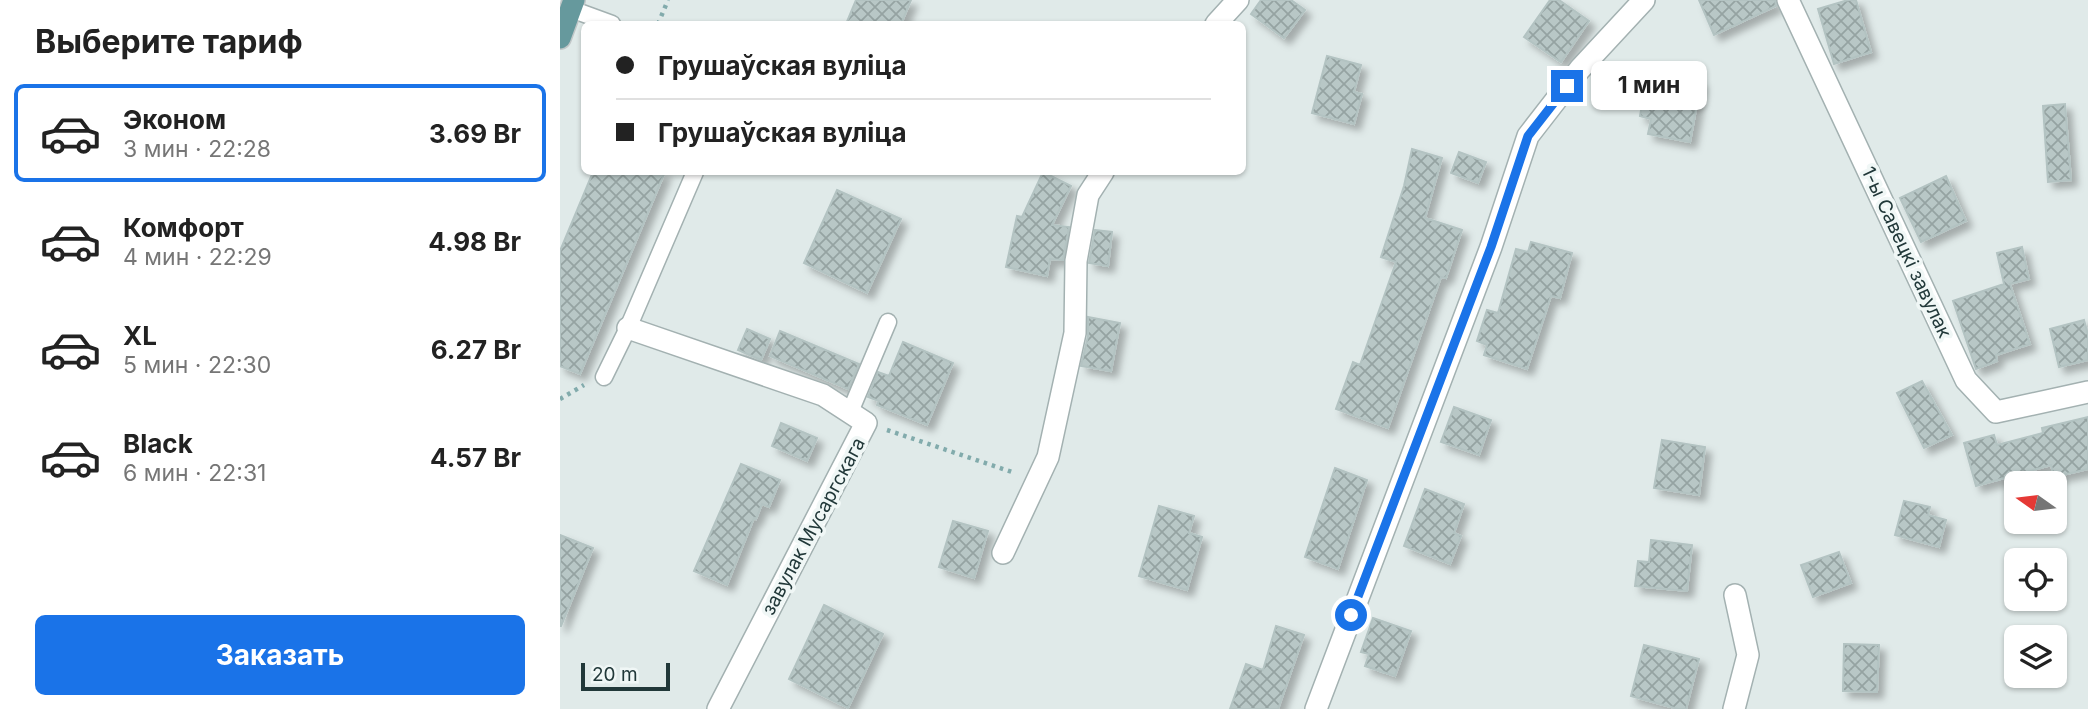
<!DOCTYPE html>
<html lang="ru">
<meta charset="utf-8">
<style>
:root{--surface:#fff;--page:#f2f2f2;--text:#222;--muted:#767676;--line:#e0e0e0;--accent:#1a73e8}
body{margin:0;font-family:Inter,sans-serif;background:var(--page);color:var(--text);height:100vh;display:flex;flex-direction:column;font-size:26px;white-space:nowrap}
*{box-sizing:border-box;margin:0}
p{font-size:23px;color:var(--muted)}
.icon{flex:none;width:38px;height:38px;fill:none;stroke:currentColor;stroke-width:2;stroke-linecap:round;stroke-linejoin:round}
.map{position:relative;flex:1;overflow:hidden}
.side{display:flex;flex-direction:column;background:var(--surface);width:560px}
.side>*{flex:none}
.hud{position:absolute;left:21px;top:21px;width:665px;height:154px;border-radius:10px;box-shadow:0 2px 5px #0004;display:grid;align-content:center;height:154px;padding:0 35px;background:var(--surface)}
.needle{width:46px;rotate:284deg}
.buttons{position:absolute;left:1444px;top:471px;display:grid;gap:14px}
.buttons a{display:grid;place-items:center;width:63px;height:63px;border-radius:10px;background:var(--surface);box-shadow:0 2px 5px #0004;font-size:35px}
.scale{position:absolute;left:21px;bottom:18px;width:89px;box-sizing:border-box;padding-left:7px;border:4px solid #213839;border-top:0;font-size:19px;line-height:24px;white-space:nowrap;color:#213839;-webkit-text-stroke:5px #f0f7f6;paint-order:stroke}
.end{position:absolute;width:32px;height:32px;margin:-16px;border:9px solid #1a73e8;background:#fff;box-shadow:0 0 0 4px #fff}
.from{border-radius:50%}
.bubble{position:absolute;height:49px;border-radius:10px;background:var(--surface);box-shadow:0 2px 5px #0004;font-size:23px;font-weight:700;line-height:49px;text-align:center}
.hud b{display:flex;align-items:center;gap:24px;height:66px;font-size:26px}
.hud b+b{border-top:2px solid var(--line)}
.hud i{width:18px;height:18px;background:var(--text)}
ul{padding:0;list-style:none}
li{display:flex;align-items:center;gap:21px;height:98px;margin:0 14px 10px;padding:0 21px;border:4px solid transparent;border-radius:10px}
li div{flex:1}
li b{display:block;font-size:26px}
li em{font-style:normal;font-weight:700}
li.current{border-color:var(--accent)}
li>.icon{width:63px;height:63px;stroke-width:1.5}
h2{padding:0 35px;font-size:32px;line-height:84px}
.cta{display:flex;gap:14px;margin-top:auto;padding:14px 35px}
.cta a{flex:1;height:80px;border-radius:10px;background:var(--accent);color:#fff;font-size:28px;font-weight:700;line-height:80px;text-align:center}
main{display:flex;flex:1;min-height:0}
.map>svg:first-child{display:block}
</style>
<main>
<section class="side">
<h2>Выберите тариф</h2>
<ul>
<li class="current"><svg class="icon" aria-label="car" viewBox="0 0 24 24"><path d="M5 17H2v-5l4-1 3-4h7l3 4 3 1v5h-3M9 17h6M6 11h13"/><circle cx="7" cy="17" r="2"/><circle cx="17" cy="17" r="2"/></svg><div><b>Эконом</b><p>3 мин · 22:28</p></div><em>3.69 Br</em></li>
<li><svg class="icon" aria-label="car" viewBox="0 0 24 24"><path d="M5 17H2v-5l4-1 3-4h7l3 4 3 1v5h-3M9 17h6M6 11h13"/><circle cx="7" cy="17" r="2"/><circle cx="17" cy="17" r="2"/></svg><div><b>Комфорт</b><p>4 мин · 22:29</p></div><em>4.98 Br</em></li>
<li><svg class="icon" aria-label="car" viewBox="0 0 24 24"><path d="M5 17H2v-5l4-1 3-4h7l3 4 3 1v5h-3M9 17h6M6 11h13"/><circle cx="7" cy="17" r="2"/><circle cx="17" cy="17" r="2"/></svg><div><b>XL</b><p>5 мин · 22:30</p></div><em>6.27 Br</em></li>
<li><svg class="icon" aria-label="car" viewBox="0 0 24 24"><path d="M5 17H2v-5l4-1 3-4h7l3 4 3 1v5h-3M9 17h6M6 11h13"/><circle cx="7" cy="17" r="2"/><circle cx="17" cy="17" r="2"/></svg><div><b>Black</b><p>6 мин · 22:31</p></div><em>4.57 Br</em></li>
</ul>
<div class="cta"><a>Заказать</a></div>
</section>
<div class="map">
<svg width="1528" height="709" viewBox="0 0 1528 709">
<defs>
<pattern id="building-cross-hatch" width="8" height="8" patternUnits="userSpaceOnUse" patternTransform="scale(1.75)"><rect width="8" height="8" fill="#b8c7c6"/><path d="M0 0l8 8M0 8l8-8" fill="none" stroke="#95a3a2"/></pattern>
<filter id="shadow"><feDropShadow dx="6" dy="6" stdDeviation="3.5" flood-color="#0004"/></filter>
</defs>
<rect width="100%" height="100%" fill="#e0eae9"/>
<!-- building -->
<path fill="url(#building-cross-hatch)" stroke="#b3c3c2" stroke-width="2" filter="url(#shadow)" d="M296,0H351L341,24H286Z
M701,0H731L745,10L724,38L691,14Z
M990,0H999L1029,21L1001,62L964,37Z
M1139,0H1215L1216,6L1154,35Z
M1288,0H1296L1311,52L1274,64L1258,9Z
M767,56L801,65L794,92L802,94L794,124L752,113Z
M1088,72L1141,82L1130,142L1088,134L1091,119L1080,116Z
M1505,104L1511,180L1488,182L1483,106Z
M852,149L882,158L865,218L902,230L886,278L881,277L828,428L776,409L793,362L800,365L836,262L821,257L844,186Z
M899,152L926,162L918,183L891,173Z
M33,172H105L20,374L0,366V251Z
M483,172L511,186L492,225L509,227L503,260L490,259L487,276L446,267L457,216L462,217Z
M1386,176L1406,221L1361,242L1340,198Z
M277,190L341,219L307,293L244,263Z
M535,230L552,232L548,266L529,263Z
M971,242L1012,253L1000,298L991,296L967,369L924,355L927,345L917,341L927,310L938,313L956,249L968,252Z
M1462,247L1469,279L1450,284L1470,344L1436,355L1437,361L1416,369L1393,301L1444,284L1437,253Z
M528,317L560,323L551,371L521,366L528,336Z
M1524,320L1528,335V360L1499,367L1490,329Z
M187,329L210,339L201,360L178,350Z
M220,331L299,364L288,389L210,356Z
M343,342L393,363L367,425L317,405L319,401L308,397L318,372L329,376Z
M1362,381L1392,435L1364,448L1337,393Z
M894,407L931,420L919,455L881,442Z
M1528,417V469L1494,477L1491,465L1416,486L1404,443L1434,435L1437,445L1483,433L1482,428Z
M221,423L257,438L247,461L212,446Z
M1102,440L1145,447L1139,495L1094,488Z
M181,464L220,480L209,507L202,504L196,519L194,518L167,585L134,571Z
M775,468L807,480L778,569L745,557Z
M865,489L904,504L894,533L901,536L890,564L844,546Z
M1344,501L1370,507L1368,515L1386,520L1379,547L1335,535Z
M599,506L634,516L629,533L642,537L627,590L579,576Z
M393,521L428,531L414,578L379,567Z
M0,535L33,548L1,626H0Z
M1091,540L1132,545L1127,591L1075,586L1078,561L1089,562Z
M1279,552L1291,583L1253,597L1241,565Z
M264,605L323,634L288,708L229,679Z
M813,618L851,631L835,676L805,666L809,654L801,652Z
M716,626L744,635L718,709H670L686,664L703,670Z
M1284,644L1319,645L1317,692L1283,691Z
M1084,645L1139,659L1126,709H1118L1071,696Z"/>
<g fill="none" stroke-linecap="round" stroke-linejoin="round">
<!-- lane casing -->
<g stroke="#a3b1b1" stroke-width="19">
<path id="lane" d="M11,9L52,24
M44,377L68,328L135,172
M290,412L328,322"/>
</g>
<!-- street casing -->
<g stroke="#a3b1b1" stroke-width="24">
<path id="street" d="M1228,0L1406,380L1436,412L1528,392
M656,24L678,0
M68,328L263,395L306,423L158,709
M443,553L488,457L515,333L516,261L528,195L543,172
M756,709L931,247L968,136L1020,69L1084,0
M1174,709L1188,655L1175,595"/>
</g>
<!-- primary casing -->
<g stroke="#c1c7c8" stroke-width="24">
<path id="primary" d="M0,38L14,0"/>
</g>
<!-- path -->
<path stroke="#82abac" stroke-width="4.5" stroke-dasharray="3.5 5" stroke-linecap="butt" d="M98,24L108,0
M0,399L24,385
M327,430L455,473"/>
<!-- lane -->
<use href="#lane" stroke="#fff" stroke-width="16"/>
<!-- street -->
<use href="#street" stroke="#fff" stroke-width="21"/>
<!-- primary -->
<use href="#primary" stroke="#66999d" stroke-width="21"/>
</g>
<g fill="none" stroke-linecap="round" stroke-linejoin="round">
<!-- route -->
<path stroke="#1a73e8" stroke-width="9" d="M791,615L931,247L968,136L1007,86"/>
</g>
<g text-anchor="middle" stroke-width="7" stroke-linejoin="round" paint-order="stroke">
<!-- street labels -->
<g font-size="19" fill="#213839" stroke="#f0f7f6">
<text transform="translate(1347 252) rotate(65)" y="7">1-ы Савецкі завулак</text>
<text transform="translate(253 526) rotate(-62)" y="7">завулак Мусаргскага</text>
</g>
</g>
</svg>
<div class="buttons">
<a><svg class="needle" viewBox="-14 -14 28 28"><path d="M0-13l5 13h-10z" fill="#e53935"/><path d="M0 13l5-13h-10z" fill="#767676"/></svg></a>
<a><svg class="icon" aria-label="locate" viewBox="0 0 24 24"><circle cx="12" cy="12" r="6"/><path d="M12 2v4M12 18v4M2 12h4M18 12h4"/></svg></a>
<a><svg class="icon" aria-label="layers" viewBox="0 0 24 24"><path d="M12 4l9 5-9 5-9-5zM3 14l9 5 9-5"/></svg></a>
</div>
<div class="scale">20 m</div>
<i class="end from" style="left:791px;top:615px"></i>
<i class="end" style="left:1007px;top:86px"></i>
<div class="bubble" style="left:1031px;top:61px;width:116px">1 мин</div>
<div class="hud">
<b><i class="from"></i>Грушаўская вуліца</b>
<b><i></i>Грушаўская вуліца</b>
</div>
</div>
</main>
